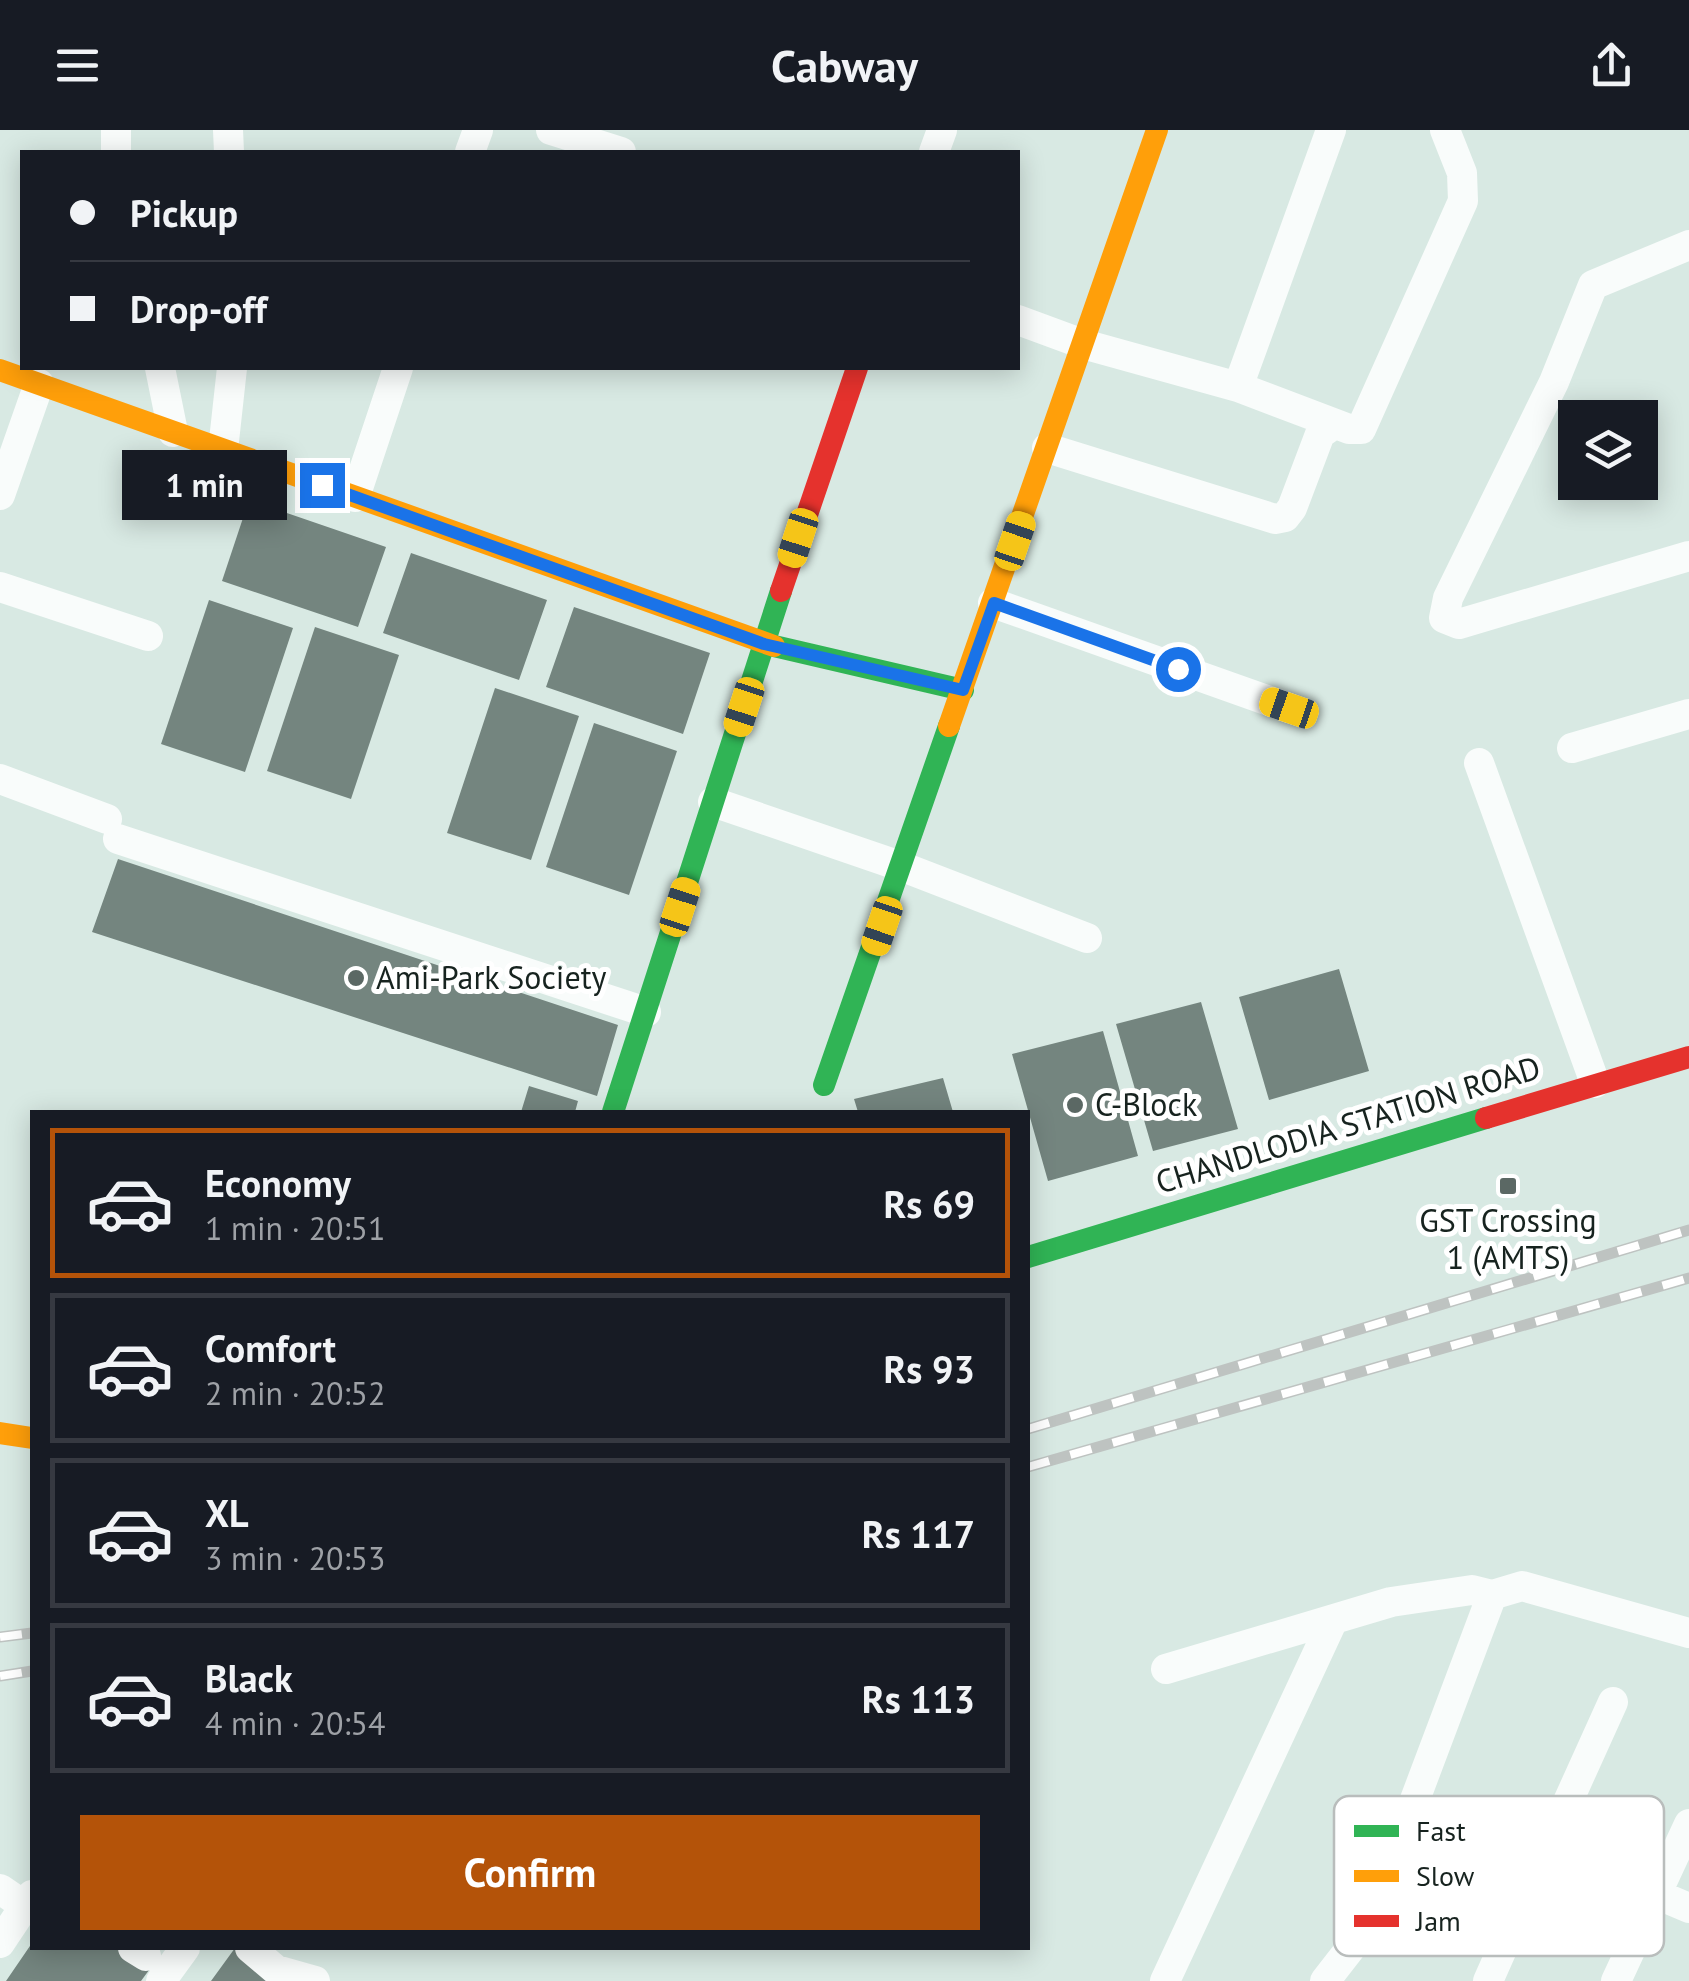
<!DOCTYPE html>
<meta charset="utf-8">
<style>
:root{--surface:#171b24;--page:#242831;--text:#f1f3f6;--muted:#9ea1a6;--line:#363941;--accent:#b45309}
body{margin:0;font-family:"PT Sans",sans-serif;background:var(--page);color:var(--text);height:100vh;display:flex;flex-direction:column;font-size:38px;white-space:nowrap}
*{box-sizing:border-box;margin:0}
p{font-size:32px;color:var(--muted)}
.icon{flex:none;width:55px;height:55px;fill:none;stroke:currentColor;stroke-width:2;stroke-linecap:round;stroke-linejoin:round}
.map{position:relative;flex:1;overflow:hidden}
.sheet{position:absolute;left:30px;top:980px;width:1000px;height:840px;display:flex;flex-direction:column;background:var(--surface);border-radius:0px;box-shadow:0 5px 25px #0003}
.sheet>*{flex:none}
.hud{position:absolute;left:20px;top:20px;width:1000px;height:220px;border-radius:0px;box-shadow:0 5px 25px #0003;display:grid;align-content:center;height:220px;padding:0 50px;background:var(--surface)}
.tools{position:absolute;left:1558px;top:270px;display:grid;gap:20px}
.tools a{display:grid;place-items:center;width:100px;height:100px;border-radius:0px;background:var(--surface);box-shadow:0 5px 25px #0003;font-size:50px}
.end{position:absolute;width:45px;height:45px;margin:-22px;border:12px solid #1a73e8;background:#fff;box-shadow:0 0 0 5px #fff}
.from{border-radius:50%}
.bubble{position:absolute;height:70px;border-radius:0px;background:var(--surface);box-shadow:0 5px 25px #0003;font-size:32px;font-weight:600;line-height:70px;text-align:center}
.car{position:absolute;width:30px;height:60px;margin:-30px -15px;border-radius:12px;box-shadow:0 0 8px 2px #0007;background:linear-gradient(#f5c518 24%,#345 0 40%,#f5c518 0 76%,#345 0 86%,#f5c518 0)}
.hud b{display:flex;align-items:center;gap:35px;height:95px;font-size:38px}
.hud b+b{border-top:2px solid var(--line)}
.hud i{width:25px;height:25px;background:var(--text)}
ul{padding:18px 0 0;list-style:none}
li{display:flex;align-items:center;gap:30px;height:150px;margin:0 20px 15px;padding:0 30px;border:5px solid var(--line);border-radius:0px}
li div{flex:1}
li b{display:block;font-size:38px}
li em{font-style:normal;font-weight:600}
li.active{border-color:var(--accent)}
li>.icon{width:90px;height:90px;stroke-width:1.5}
.primary-button{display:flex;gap:20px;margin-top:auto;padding:20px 50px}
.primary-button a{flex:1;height:115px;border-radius:0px;background:var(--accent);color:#fff;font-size:40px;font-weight:600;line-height:115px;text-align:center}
header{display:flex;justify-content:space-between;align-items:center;height:130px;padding:0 50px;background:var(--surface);font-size:45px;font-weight:600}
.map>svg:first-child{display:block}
</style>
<header><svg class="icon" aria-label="menu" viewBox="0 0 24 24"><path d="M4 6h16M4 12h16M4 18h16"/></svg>Cabway<svg class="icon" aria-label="share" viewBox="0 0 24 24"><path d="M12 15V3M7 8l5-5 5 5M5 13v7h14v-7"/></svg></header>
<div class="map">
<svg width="1689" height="1851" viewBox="0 0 1689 1851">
<rect width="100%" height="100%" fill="#d8e9e3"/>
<!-- building -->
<path fill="#74857f" d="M249,370L386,417L358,497L222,451Z
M411,423L547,470L519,550L383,503Z
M209,470L293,498L245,642L161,614Z
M574,477L710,523L683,604L546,557Z
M315,497L399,525L351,669L267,641Z
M495,558L579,586L531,730L447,703Z
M594,593L677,621L629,765L546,737Z
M118,729L618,895L597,966L92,802Z
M1339,839L1369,941L1269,970L1239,867Z
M1201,872L1238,999L1153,1021L1116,894Z
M1103,901L1138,1026L1048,1051L1012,924Z
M943,948L953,982H858L854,969Z
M529,956L578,971L575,982H521Z
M32,1813V1818H126L152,1836L141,1851H6Z
M235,1818L282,1851H211Z"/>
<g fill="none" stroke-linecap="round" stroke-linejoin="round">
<!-- street -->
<path stroke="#f9fcfb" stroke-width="30" d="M116,0V22
M228,0L229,22
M551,0L621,22
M470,22L478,0
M934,22L942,0
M1689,115L1593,155L1554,252L1448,468L1444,488L1459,494L1689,426
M1018,190L1083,214L1238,257L1349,299H1361L1463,71L1462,43L1445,0
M160,238L173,302
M1238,257L1331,0
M1047,318L1275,389L1285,387L1292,378L1320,304L1334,294
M223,320L232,238
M0,365L39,254
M355,367L398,238
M0,457L148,506
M993,473L1289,578
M1572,618L1689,584
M1479,633L1595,953
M0,649L107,689
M713,672L903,737L1087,808
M118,709L646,882
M1166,1539L1391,1472L1472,1460L1492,1465L1522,1456L1689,1503
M1547,1718L1613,1572
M0,1759L25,1776
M0,1813L32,1765
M133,1818L146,1826
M250,1818L276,1840L315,1851
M161,1851L185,1818
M1165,1851L1333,1490
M1325,1851L1367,1797L1492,1465
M1488,1851L1547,1718L1689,1778
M1616,1851L1689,1694"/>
<!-- fast -->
<path stroke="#30b455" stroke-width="22" d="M774,516L963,560
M824,955L949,596
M613,982L781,461
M1028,1127L1486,988"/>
<!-- slow -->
<path stroke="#ff9f0a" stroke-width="22" d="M0,240L774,516
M949,596L1157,0
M0,1303L32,1308"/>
<!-- jam -->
<path stroke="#e5322d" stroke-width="22" d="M781,461L857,238
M1486,988L1689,927"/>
<!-- rail casing -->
<g stroke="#bec3c1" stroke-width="11">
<path id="rail" d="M1028,1299L1689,1100
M1028,1337L1689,1148
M0,1507L32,1503
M0,1546L32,1541"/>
</g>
<!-- rail -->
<use href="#rail" stroke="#fff" stroke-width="8" stroke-dasharray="22" stroke-linecap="butt"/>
</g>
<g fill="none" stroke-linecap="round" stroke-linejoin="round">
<!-- route -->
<path stroke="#1a73e8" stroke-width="12" d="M322,355L764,514L963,560L994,473L1178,539"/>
</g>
<!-- markers -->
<g fill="#5b6864" stroke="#fff" stroke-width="4">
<circle cx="356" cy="848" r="10"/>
<circle cx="1075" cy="975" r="10"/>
<rect x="1498" y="1046" width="20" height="20" rx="5"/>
</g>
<g text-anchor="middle" stroke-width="10" stroke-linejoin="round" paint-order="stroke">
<!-- poi labels -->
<g font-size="32" fill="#17231f" stroke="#fff" text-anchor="start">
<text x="376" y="859">Ami-Park Society</text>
<text x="1095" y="986">C-Block</text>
<text x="1508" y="1102" text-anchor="middle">GST Crossing<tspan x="1508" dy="37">1 (AMTS)</tspan></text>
</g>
<!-- street labels -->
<g font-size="32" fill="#17231f" stroke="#fff">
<text transform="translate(1348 995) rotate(-17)" y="11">CHANDLODIA STATION ROAD</text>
</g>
</g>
<!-- legend -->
<rect x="1334" y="1666" width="330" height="160" rx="15" fill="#fff" stroke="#b9bdbc" stroke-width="2.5"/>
<rect x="1354" y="1695" width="45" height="12" fill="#30b455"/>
<rect x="1354" y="1740" width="45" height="12" fill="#ff9f0a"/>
<rect x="1354" y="1785" width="45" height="12" fill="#e5322d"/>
<g font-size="28" fill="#17231f">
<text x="1416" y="1711">Fast</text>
<text x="1416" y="1756">Slow</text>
<text x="1416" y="1801">Jam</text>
</g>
</svg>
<div class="tools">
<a><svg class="icon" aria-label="layers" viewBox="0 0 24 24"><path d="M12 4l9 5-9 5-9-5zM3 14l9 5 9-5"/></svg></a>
</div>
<i class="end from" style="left:1178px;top:539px"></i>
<i class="end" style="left:322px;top:355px"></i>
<div class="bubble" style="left:122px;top:320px;width:165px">1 min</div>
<i class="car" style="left:798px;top:408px;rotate:198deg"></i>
<i class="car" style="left:1015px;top:411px;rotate:19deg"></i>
<i class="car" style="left:744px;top:577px;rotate:198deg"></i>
<i class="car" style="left:1289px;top:578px;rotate:289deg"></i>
<i class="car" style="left:680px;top:777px;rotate:18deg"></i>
<i class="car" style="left:882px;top:796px;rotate:199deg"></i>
<div class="hud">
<b><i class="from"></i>Pickup</b>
<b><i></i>Drop-off</b>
</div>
<section class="sheet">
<ul>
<li class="active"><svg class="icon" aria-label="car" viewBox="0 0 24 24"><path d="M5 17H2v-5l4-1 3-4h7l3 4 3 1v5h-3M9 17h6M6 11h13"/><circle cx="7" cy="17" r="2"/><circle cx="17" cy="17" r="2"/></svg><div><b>Economy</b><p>1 min · 20:51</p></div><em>Rs 69</em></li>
<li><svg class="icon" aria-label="car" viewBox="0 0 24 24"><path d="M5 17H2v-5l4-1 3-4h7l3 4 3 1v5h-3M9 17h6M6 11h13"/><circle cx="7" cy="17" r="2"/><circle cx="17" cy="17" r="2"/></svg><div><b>Comfort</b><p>2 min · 20:52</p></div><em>Rs 93</em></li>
<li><svg class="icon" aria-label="car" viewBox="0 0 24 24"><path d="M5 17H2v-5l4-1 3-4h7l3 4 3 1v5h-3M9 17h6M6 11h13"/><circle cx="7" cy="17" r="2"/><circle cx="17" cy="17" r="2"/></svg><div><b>XL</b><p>3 min · 20:53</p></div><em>Rs 117</em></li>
<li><svg class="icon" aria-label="car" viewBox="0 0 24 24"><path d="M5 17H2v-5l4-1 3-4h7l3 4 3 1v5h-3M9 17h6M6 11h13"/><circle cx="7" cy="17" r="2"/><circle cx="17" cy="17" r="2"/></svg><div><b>Black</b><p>4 min · 20:54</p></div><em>Rs 113</em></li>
</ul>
<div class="primary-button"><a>Confirm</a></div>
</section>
</div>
